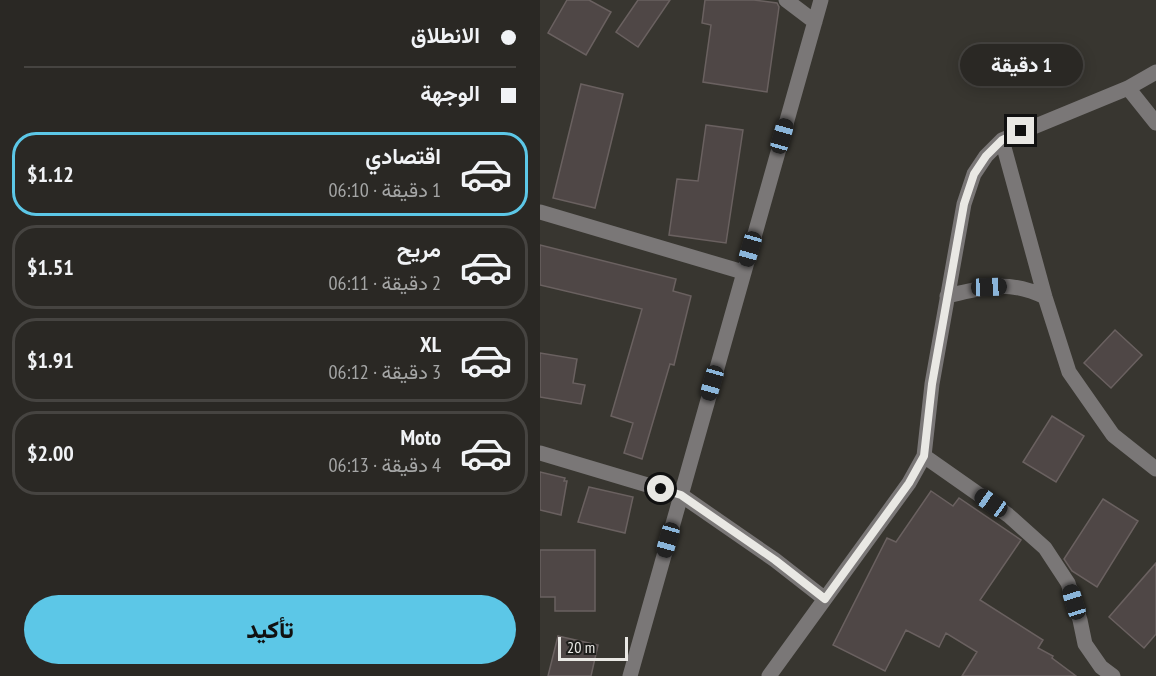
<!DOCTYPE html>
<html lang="ar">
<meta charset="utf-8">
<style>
:root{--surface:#2a2824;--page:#32302c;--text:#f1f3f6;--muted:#a5a6a6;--line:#464441;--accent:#5cc7e7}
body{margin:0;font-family:"PT Sans Narrow",Vazirmatn,sans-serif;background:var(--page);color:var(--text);direction:rtl;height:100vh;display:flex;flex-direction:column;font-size:22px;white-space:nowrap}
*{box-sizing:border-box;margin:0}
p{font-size:20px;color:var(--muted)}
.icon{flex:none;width:33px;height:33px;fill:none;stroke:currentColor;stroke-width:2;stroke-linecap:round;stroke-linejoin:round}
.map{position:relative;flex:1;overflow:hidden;direction:ltr}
.sheet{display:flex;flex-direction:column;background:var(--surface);width:540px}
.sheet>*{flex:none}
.hud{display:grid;align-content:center;height:132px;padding:0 24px;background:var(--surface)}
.scale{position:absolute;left:18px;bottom:15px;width:70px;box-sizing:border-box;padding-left:6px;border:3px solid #e9e8e4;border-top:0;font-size:16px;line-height:21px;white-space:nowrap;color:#e9e8e4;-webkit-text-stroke:4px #1e1e1b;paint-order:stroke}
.end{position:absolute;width:27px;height:27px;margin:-14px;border:8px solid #e9e8e4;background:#111;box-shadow:0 0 0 3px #111}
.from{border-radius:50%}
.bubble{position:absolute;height:42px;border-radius:21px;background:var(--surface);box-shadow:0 3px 15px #0003,0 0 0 2px var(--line);font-size:20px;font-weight:800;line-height:42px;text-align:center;direction:rtl}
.car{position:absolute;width:18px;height:36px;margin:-18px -9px;border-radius:8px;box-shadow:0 0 4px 2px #0007;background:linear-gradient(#222 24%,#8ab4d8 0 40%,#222 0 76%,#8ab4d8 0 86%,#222 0)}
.hud b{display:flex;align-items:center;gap:21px;height:57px;font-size:22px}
.hud b+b{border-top:2px solid var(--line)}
.hud i{width:15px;height:15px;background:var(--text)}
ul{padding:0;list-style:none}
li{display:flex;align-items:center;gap:18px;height:84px;margin:0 12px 9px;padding:0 12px;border:3px solid var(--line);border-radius:24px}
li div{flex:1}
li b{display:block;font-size:22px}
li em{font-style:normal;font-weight:800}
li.current{border-color:var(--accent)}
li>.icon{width:54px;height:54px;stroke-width:1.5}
.action{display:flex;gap:12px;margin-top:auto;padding:12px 24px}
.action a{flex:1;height:69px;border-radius:36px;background:var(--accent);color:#111;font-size:24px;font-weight:800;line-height:69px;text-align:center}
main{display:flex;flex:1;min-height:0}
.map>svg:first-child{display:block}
</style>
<main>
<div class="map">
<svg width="616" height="676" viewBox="0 0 616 676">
<rect width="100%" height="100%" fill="#383630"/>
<!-- building -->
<path fill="#4f4746" stroke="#6a6160" stroke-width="1.5" d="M27,0H49L71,12L46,55L8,33Z
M98,0H130L98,47L76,32Z
M165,0H214L237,3L239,7L227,92L163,82L171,25L162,23Z
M41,84L83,94L55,208L13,198Z
M166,125L203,130L186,243L129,235L137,179L158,181Z
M0,245L136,279L133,291L151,296L134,365L130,364L102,459L84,453L93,423L71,416L102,309L0,285Z
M575,330L602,355L571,388L544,363Z
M0,353L37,359L33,383L45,385L41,404L0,397Z
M512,416L544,436L516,482L483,462Z
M0,472L25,478L24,481H27L21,515L0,510Z
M49,487L93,497L85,533L38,522Z
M391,491L413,506L419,498L481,540L440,600L503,640L498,648L513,656L512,658L536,676H422L437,652L406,633L399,647L366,630L345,671L293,645L347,538L356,542Z
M563,499L598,521L557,587L532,571L524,559Z
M0,550H55V611H15V597H0Z
M616,563V634L604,648L569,617Z
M18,636L58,645L51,676H8Z"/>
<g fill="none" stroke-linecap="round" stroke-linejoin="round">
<!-- minor -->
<path stroke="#7a7777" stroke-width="15" d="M246,0L275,22
M588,88L616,123
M462,140L505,297L529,372L573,435L616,469
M0,212L203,272
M407,296C446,287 467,279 505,297
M0,453L141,495L235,560L285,599
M384,456L468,515L505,548L528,583L540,620L545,644L561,667L573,676
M90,676L281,0
M229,676L369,483L384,456L392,384L424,204L434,174L446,156L462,140L588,88L616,72"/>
</g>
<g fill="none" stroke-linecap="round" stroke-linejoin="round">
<!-- route -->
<path stroke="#e9e8e4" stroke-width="8" d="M121,489L141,495L235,560L285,599L369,483L384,456L392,384L424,204L434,174L446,156L462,140L481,131"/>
</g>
</svg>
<div class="scale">20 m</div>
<i class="end from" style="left:121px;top:489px"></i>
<i class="end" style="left:481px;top:131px"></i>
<div class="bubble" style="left:420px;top:44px;width:123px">1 دقيقة</div>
<i class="car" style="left:242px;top:136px;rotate:16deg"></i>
<i class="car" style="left:210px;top:249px;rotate:196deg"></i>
<i class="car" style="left:449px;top:287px;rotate:88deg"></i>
<i class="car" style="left:172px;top:383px;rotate:196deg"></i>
<i class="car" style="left:451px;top:503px;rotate:305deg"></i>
<i class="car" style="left:128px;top:540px;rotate:196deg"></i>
<i class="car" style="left:534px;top:602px;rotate:343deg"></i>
</div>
<section class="sheet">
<div class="hud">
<b><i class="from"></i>الانطلاق</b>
<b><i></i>الوجهة</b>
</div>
<ul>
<li class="current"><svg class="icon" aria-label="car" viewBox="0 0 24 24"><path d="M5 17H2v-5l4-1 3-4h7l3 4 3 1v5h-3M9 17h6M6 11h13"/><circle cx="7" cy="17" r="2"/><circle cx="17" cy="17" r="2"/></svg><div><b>اقتصادي</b><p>1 دقيقة · 06:10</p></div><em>$1.12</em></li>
<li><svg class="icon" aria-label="car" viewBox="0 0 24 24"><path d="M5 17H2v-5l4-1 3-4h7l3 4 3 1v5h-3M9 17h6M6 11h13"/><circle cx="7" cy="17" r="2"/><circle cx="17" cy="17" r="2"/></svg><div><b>مريح</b><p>2 دقيقة · 06:11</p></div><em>$1.51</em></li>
<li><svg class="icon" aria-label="car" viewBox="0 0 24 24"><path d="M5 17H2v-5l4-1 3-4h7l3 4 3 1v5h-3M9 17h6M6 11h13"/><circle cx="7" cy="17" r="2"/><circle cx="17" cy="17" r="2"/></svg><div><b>XL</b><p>3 دقيقة · 06:12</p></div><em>$1.91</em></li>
<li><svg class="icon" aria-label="car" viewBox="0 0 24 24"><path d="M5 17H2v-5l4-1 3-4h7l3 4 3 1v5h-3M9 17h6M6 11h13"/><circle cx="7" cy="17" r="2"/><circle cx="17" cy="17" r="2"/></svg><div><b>Moto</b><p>4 دقيقة · 06:13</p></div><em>$2.00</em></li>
</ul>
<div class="action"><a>تأكيد</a></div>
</section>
</main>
